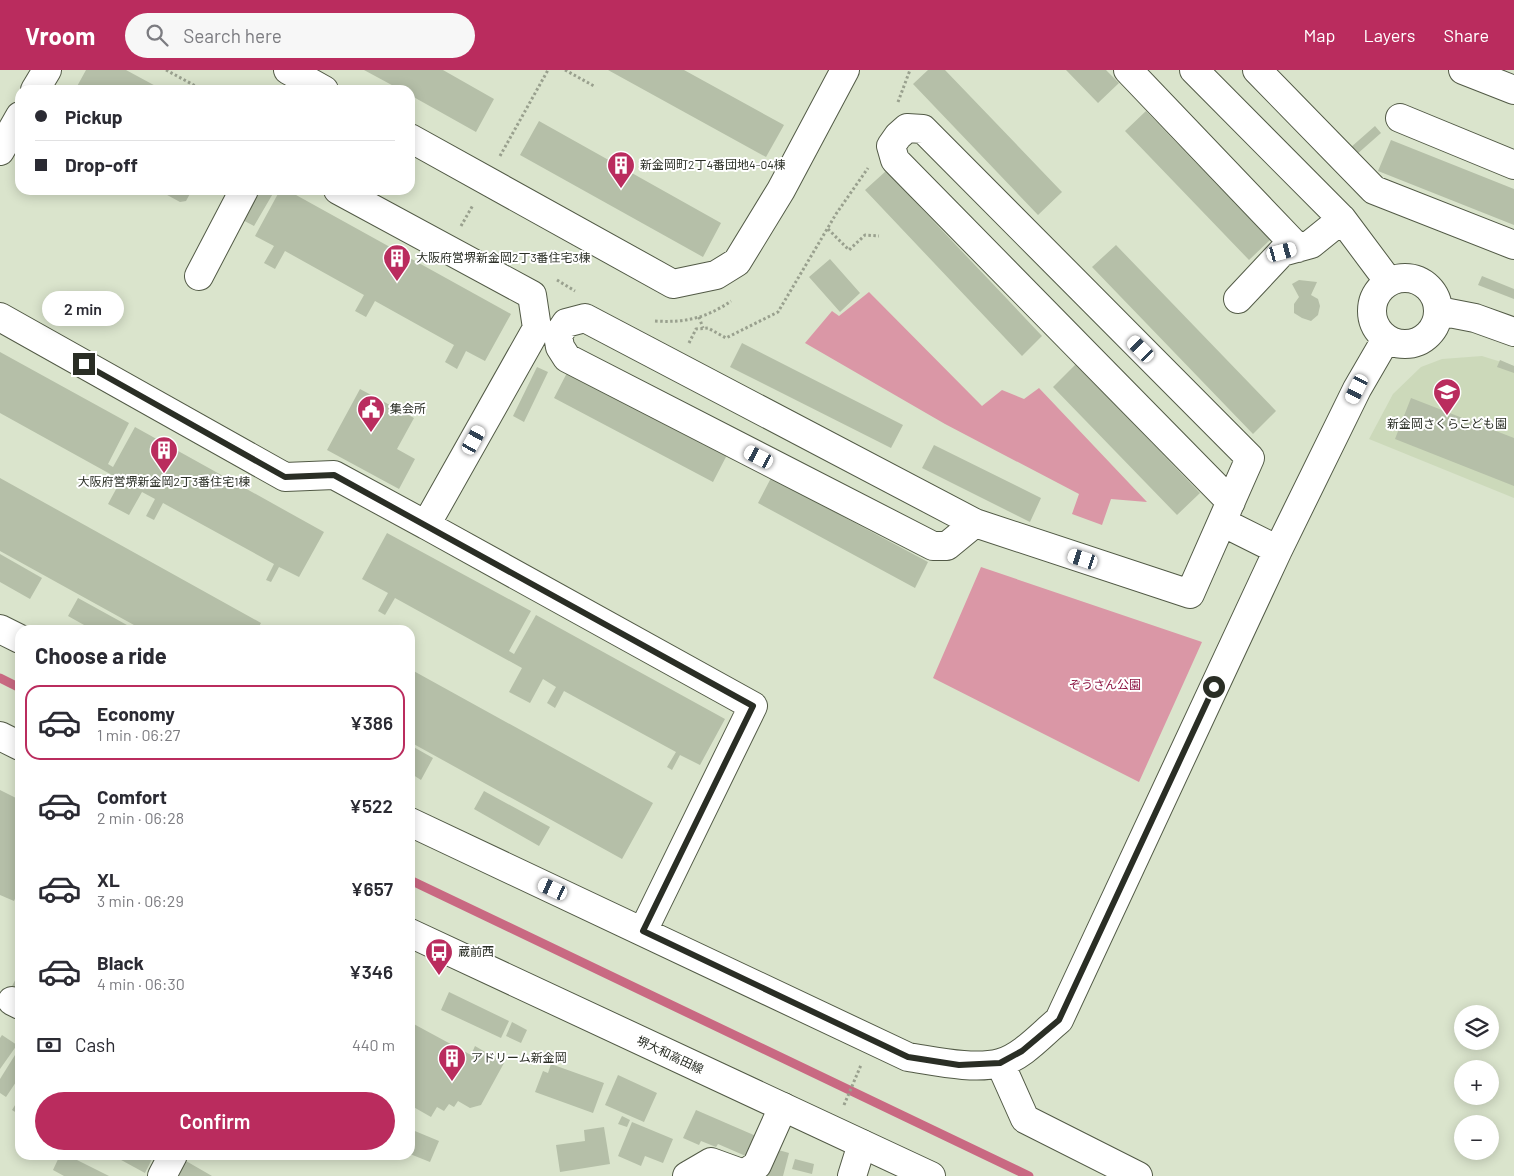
<!DOCTYPE html>
<meta charset="utf-8">
<style>
:root{--surface:#fff;--page:#f7f7f7;--text:#2b2b33;--muted:#7c7c81;--line:#e1e1e2;--accent:#ba2c5e}
body{margin:0;font-family:Barlow,"Noto Sans JP",sans-serif;background:var(--page);color:var(--text);height:100vh;display:flex;flex-direction:column;font-size:19px;white-space:nowrap}
*{box-sizing:border-box;margin:0}
p{font-size:16px;color:var(--muted)}
.icon{flex:none;width:28px;height:28px;fill:none;stroke:currentColor;stroke-width:2;stroke-linecap:round;stroke-linejoin:round}
.map{position:relative;flex:1;overflow:hidden}
.sheet{position:absolute;left:15px;top:555px;width:400px;height:535px;display:flex;flex-direction:column;background:var(--surface);border-radius:15px;box-shadow:0 2px 12px #0003}
.sheet>*{flex:none}
.banner{position:absolute;left:15px;top:15px;width:400px;height:110px;border-radius:15px;box-shadow:0 2px 12px #0003;display:grid;align-content:center;height:110px;padding:0 20px;background:var(--surface)}
.fabs{position:absolute;left:1454px;top:935px;display:grid;gap:10px}
.fabs a{display:grid;place-items:center;width:45px;height:45px;border-radius:50%;background:var(--surface);box-shadow:0 2px 12px #0003;font-size:25px}
.end{position:absolute;width:22px;height:22px;margin:-11px;border:6px solid #2a2e25;background:#fff;box-shadow:0 0 0 2px #fff}
.from{border-radius:50%}
.bubble{position:absolute;height:35px;border-radius:18px;background:var(--surface);box-shadow:0 2px 12px #0003;font-size:16px;font-weight:600;line-height:35px;text-align:center}
.car{position:absolute;width:15px;height:30px;margin:-15px -8px;border-radius:6px;box-shadow:0 0 4px 1px #0007;background:linear-gradient(#fff 24%,#345 0 40%,#fff 0 76%,#345 0 86%,#fff 0)}
.banner b{display:flex;align-items:center;gap:18px;height:48px;font-size:19px}
.banner b+b{border-top:1px solid var(--line)}
.banner i{width:12px;height:12px;background:var(--text)}
ul{padding:0;list-style:none}
li{display:flex;align-items:center;gap:15px;height:75px;margin:0 10px 8px;padding:0 10px;border:2px solid transparent;border-radius:15px}
li div{flex:1}
li b{display:block;font-size:19px}
li em{font-style:normal;font-weight:600}
li.on{border-color:var(--accent)}
li>.icon{width:45px;height:45px;stroke-width:1.5}
h2{padding:0 20px;font-size:22px;line-height:60px}
.pay{display:flex;align-items:center;gap:12px;height:55px;padding:0 20px;font-size:19px}
.pay p{margin-inline-start:auto}
.primary-button{display:flex;gap:10px;margin-top:auto;padding:10px 20px}
.primary-button a{flex:1;height:58px;border-radius:30px;background:var(--accent);color:#fff;font-size:20px;font-weight:600;line-height:58px;text-align:center}
header{display:flex;align-items:center;gap:30px;box-sizing:border-box;height:70px;padding:0 25px;background:var(--accent);color:#fff}
header strong{font-size:24px}
nav{display:flex;gap:28px;margin-inline-start:auto;font-size:18px}
.search{width:350px;height:45px;background:var(--page);display:flex;align-items:center;gap:12px;box-sizing:border-box;padding:0 18px;border-radius:28px;color:var(--muted);font-size:19px}
.map>svg:first-child{display:block}
</style>
<header>
<strong>Vroom</strong>
<div class="search"><svg class="icon" aria-label="search" viewBox="0 0 24 24"><circle cx="10" cy="10" r="6"/><path d="M15 15l6 6"/></svg>Search here</div>
<nav><a>Map</a><a>Layers</a><a>Share</a></nav>
</header>
<div class="map">
<svg width="1514" height="1106" viewBox="0 0 1514 1106">
<rect width="100%" height="100%" fill="#dae4cc"/>
<!-- built -->
<path fill="#ccd9ba" d="M1482,286L1514,296V428L1369,369L1393,324L1421,297L1442,289Z"/>
<!-- green -->
<path fill="#da97a6" d="M869,222L982,336L1002,320L1024,329L1039,318L1147,432L1111,429L1102,455L1072,444L1079,424L945,354L805,273L832,241L839,246Z
M981,497L1202,572L1139,712L933,608Z"/>
<g fill="none" stroke-linecap="round" stroke-linejoin="round">
<!-- stream -->
<path stroke="#c96982" stroke-width="9" d="M0,608L20,618
M410,810L1029,1106"/>
</g>
<!-- building -->
<path fill="#b5bfa8" d="M86,0H126L163,20H75Z
M364,0H443L494,29L476,62L410,25V20H401Z
M608,0H684L784,55L766,87Z
M928,0H945L1062,122L1038,145L913,14Z
M1066,0H1106L1119,13L1098,33Z
M1146,41L1270,170L1249,190L1125,61Z
M539,51L721,153L703,187L520,85Z
M1375,56L1381,63L1356,85L1350,78Z
M1391,70L1514,119V155L1378,101Z
M886,101L1042,266L1022,286L865,120Z
M158,120H192L186,131L180,132Z
M251,120H275L254,156L237,147Z
M280,120H287L511,244L485,291L466,281L457,299L445,292L454,275L375,231L366,247L355,241L364,225L285,181L275,199L264,193L274,176L255,166Z
M1116,175L1276,341L1253,364L1092,197Z
M830,189L860,223L840,242L809,207Z
M1482,206L1514,219V229L1478,215Z
M1299,210L1317,212L1311,225L1318,229L1320,236L1318,245L1311,251L1302,248L1294,243V234L1299,227L1292,214Z
M742,273L903,355L891,378L730,297Z
M0,282L129,353L108,394L113,397L135,357L324,462L299,507L279,497L271,512L266,510L274,494L163,433L154,450L146,446L155,429L142,422L129,445L108,434L121,410L0,343Z
M1500,290L1514,296V303L1497,297Z
M1076,294L1200,423L1177,445L1053,317Z
M537,297L548,302L524,352L513,346Z
M569,299L728,383L713,412L554,328Z
M360,319L414,348L397,379L415,389L399,419L327,380Z
M1411,328L1514,368V416L1395,369Z
M934,375L1041,428L1030,452L922,398Z
M0,408L261,553L257,560H143L0,481Z
M771,408L928,492L915,518L758,433Z
M387,463L531,541L509,581L514,584L536,545L725,649L700,695L680,685L672,700L667,697L676,682L564,621L555,638L547,633L556,617L543,609L530,633L509,622L522,598L395,528L385,545L378,541L388,523L362,509Z
M0,484L42,508L30,529L0,512Z
M78,528L136,560H93L68,546Z
M410,599L653,733L622,789L410,672Z
M410,675L433,688L421,710L410,703Z
M0,720L20,730V818L14,831L0,825Z
M484,721L550,757L539,776L474,739Z
M20,901V920L12,916Z
M449,922L509,951L501,968L441,940Z
M410,952L471,985L475,976L504,993L481,1035L470,1038L458,1031L454,1037L449,1034L444,1041L437,1037L431,1047L410,1035Z
M512,952L527,960L521,973L506,966Z
M2,965L17,975L0,999V968Z
M20,977V1006L6,1027L0,1023V1009Z
M551,994L604,1013L593,1043L535,1022L543,1001L548,1003Z
M618,1005L657,1023L644,1052L605,1035Z
M20,1027V1045L12,1040Z
M696,1040L756,1066L748,1087L718,1074L716,1077L701,1071L699,1075L683,1068Z
M622,1046L630,1050L627,1057L618,1054Z
M632,1052L673,1069L663,1093L645,1086L641,1096L618,1086Z
M604,1057L610,1094L560,1102L556,1075L585,1071L584,1060Z
M410,1059L439,1071L430,1092L410,1084Z
M775,1079L789,1083L783,1106H767Z
M60,1085H67L109,1106H64L53,1100Z
M112,1085H154L145,1103Z
M795,1089L814,1094L812,1104L792,1099Z
M186,1091L212,1106H177Z"/>
<g fill="none" stroke-linecap="round" stroke-linejoin="round">
<!-- minor casing -->
<g stroke="#525a46" stroke-width="30">
<path id="minor" d="M288,0L324,20
M1128,0L1298,178
M1194,0L1342,149L1389,212
M1257,0L1374,120L1514,175
M1463,0L1514,20
M35,20L47,0
M1400,48L1514,95
M410,68L673,214L716,205L737,192L781,120L845,0
M0,81L20,46
M338,120L532,225L537,258L426,455L753,636L643,861
M199,206L244,120
M1372 241a33 33 0 1 1 66 0a33 33 0 1 1-66 0Z
M1238,229L1282,182L1311,174L1342,149
M1439,241L1475,248L1514,262
M0,247L285,407L334,405L426,455
M1222,452L1278,480
M975,453L947,476H933L567,288L560,277L558,265L566,253L585,248L975,453L1190,524C1210,479 1230,434 1250,388L923,59L907,58L898,66L891,76L895,90L1231,432
M0,559L20,569
M410,752L908,987C935,991 974,1000 1000,993C1022,987 1042,964 1059,950L1278,480L1357,319L1386,269
M12,931L20,935
M1000,993L1025,1049L1138,1106
M162,1106L173,1085
M687,1106L711,1092L744,1104L757,1095L783,1037
M852,1106L862,1074"/>
</g>
<!-- major casing -->
<g stroke="#525a46" stroke-width="30">
<path id="major" d="M0,666L20,676
M410,863L931,1106"/>
</g>
<!-- path -->
<path stroke="#99a08e" stroke-width="3" stroke-dasharray="2.5 2.5" stroke-linecap="butt" d="M166,0L203,20
M565,0L594,16
M898,32L910,0
M500,86L548,0
M461,156L473,135
M828,159L849,180L865,165L879,166
M557,210L575,221
M699,247L703,258
M655,251C684,253 707,248 731,231
M689,273L696,259L708,258L726,268L778,242L836,144L868,98
M844,1035L861,995"/>
<!-- minor -->
<use href="#minor" stroke="#fff" stroke-width="28"/>
<!-- major -->
<use href="#major" stroke="#fff" stroke-width="28"/>
</g>
<g fill="none" stroke-linecap="round" stroke-linejoin="round">
<!-- route -->
<path stroke="#2a2e25" stroke-width="6" d="M84,294L285,407L334,405L753,636L643,861L908,987L959,995L1000,993L1022,981L1059,950L1214,617"/>
</g>
<!-- icons -->
<defs>
<g id="building-pin" transform="scale(1.4375)"><path d="M0 17L-7.5 6A9.5 9.5 0 1 1 7.5 6Z" fill="#ba2c5e" stroke="#fff"/><path d="M-4-6H4V6H1V3H-1V6H-4ZM-2.5-4.3h1.7v1.8h-1.7ZM.8-4.3h1.7v1.8H.8ZM-2.5-1h1.7V.8h-1.7ZM.8-1h1.7V.8H.8Z" fill="#fff"/></g>
<g id="school-pin" transform="scale(1.4375)"><path d="M0 17L-7.5 6A9.5 9.5 0 1 1 7.5 6Z" fill="#ba2c5e" stroke="#fff"/><path d="M0-5L7-2L0 1L-7-2ZM-4 1L0 2.5L4 1V4Q0 6-4 4Z" fill="#fff"/></g>
<g id="civic-pin" transform="scale(1.4375)"><path d="M0 17L-7.5 6A9.5 9.5 0 1 1 7.5 6Z" fill="#ba2c5e" stroke="#fff"/><path d="M-.6-6.5H3V-4.5H.6V-3L4-1V1h2V6H-6V1h2V-1L-.6-3ZM-1.2 2.5V6h2.4V2.5Z" fill="#fff"/></g>
<g id="bus-pin" transform="scale(1.4375)"><path d="M0 17L-7.5 6A9.5 9.5 0 1 1 7.5 6Z" fill="#ba2c5e" stroke="#fff"/><path d="M-5-6H5V4H4V6H2V4H-2V6H-4V4H-5ZM-3.5-4V0h7V-4ZM-3.5 1.2v1.5H-2V1.2ZM2 1.2v1.5H3.5V1.2Z" fill="#fff"/></g>
</defs>
<g fill-rule="evenodd">
<use href="#building-pin" x="621" y="95"/>
<use href="#building-pin" x="397" y="188"/>
<use href="#school-pin" x="1447" y="322"/>
<use href="#civic-pin" x="371" y="339"/>
<use href="#building-pin" x="164" y="380"/>
<use href="#bus-pin" x="439" y="882"/>
<use href="#building-pin" x="452" y="988"/>
</g>
<g text-anchor="middle" stroke-width="4" stroke-linejoin="round" paint-order="stroke">
<!-- poi labels -->
<g font-size="12" fill="#2a2e25" stroke="#fff" text-anchor="start">
<text x="640" y="99">新金岡町2丁4番団地4-04棟</text>
<text x="416" y="192">大阪府営堺新金岡2丁3番住宅3棟</text>
<text x="390" y="343">集会所</text>
<text x="1447" y="358" text-anchor="middle">新金岡さくらこども園</text>
<text x="164" y="416" text-anchor="middle">大阪府営堺新金岡2丁3番住宅1棟</text>
<text x="458" y="886">蔵前西</text>
<text x="471" y="992">アドリーム新金岡</text>
</g>
<!-- park labels -->
<g font-size="12" fill="#8c1542" stroke="#fff">
<text x="1105" y="619">ぞうさん公園</text>
</g>
<!-- street labels -->
<g font-size="12" fill="#2a2e25" stroke="#fff">
<text transform="translate(670 985) rotate(25)" y="4">堺大和高田線</text>
</g>
</g>
</svg>
<div class="fabs">
<a><svg class="icon" aria-label="layers" viewBox="0 0 24 24"><path d="M12 4l9 5-9 5-9-5zM3 14l9 5 9-5"/></svg></a>
<a>+</a>
<a>−</a>
</div>
<i class="end from" style="left:1214px;top:617px"></i>
<i class="end" style="left:84px;top:294px"></i>
<div class="bubble" style="left:42px;top:221px;width:82px">2 min</div>
<i class="car" style="left:1282px;top:182px;rotate:75deg"></i>
<i class="car" style="left:1141px;top:279px;rotate:315deg"></i>
<i class="car" style="left:1357px;top:319px;rotate:206deg"></i>
<i class="car" style="left:474px;top:370px;rotate:29deg"></i>
<i class="car" style="left:759px;top:387px;rotate:297deg"></i>
<i class="car" style="left:1083px;top:489px;rotate:288deg"></i>
<i class="car" style="left:553px;top:819px;rotate:295deg"></i>
<div class="banner">
<b><i class="from"></i>Pickup</b>
<b><i></i>Drop-off</b>
</div>
<section class="sheet">
<h2>Choose a ride</h2>
<ul>
<li class="on"><svg class="icon" aria-label="car" viewBox="0 0 24 24"><path d="M5 17H2v-5l4-1 3-4h7l3 4 3 1v5h-3M9 17h6M6 11h13"/><circle cx="7" cy="17" r="2"/><circle cx="17" cy="17" r="2"/></svg><div><b>Economy</b><p>1 min · 06:27</p></div><em>¥386</em></li>
<li><svg class="icon" aria-label="car" viewBox="0 0 24 24"><path d="M5 17H2v-5l4-1 3-4h7l3 4 3 1v5h-3M9 17h6M6 11h13"/><circle cx="7" cy="17" r="2"/><circle cx="17" cy="17" r="2"/></svg><div><b>Comfort</b><p>2 min · 06:28</p></div><em>¥522</em></li>
<li><svg class="icon" aria-label="car" viewBox="0 0 24 24"><path d="M5 17H2v-5l4-1 3-4h7l3 4 3 1v5h-3M9 17h6M6 11h13"/><circle cx="7" cy="17" r="2"/><circle cx="17" cy="17" r="2"/></svg><div><b>XL</b><p>3 min · 06:29</p></div><em>¥657</em></li>
<li><svg class="icon" aria-label="car" viewBox="0 0 24 24"><path d="M5 17H2v-5l4-1 3-4h7l3 4 3 1v5h-3M9 17h6M6 11h13"/><circle cx="7" cy="17" r="2"/><circle cx="17" cy="17" r="2"/></svg><div><b>Black</b><p>4 min · 06:30</p></div><em>¥346</em></li>
</ul>
<div class="pay"><svg class="icon" aria-label="cash" viewBox="0 0 24 24"><path d="M3 7h18v10H3z"/><circle cx="12" cy="12" r="2"/></svg>Cash<p>440 m</p></div>
<div class="primary-button"><a>Confirm</a></div>
</section>
</div>
